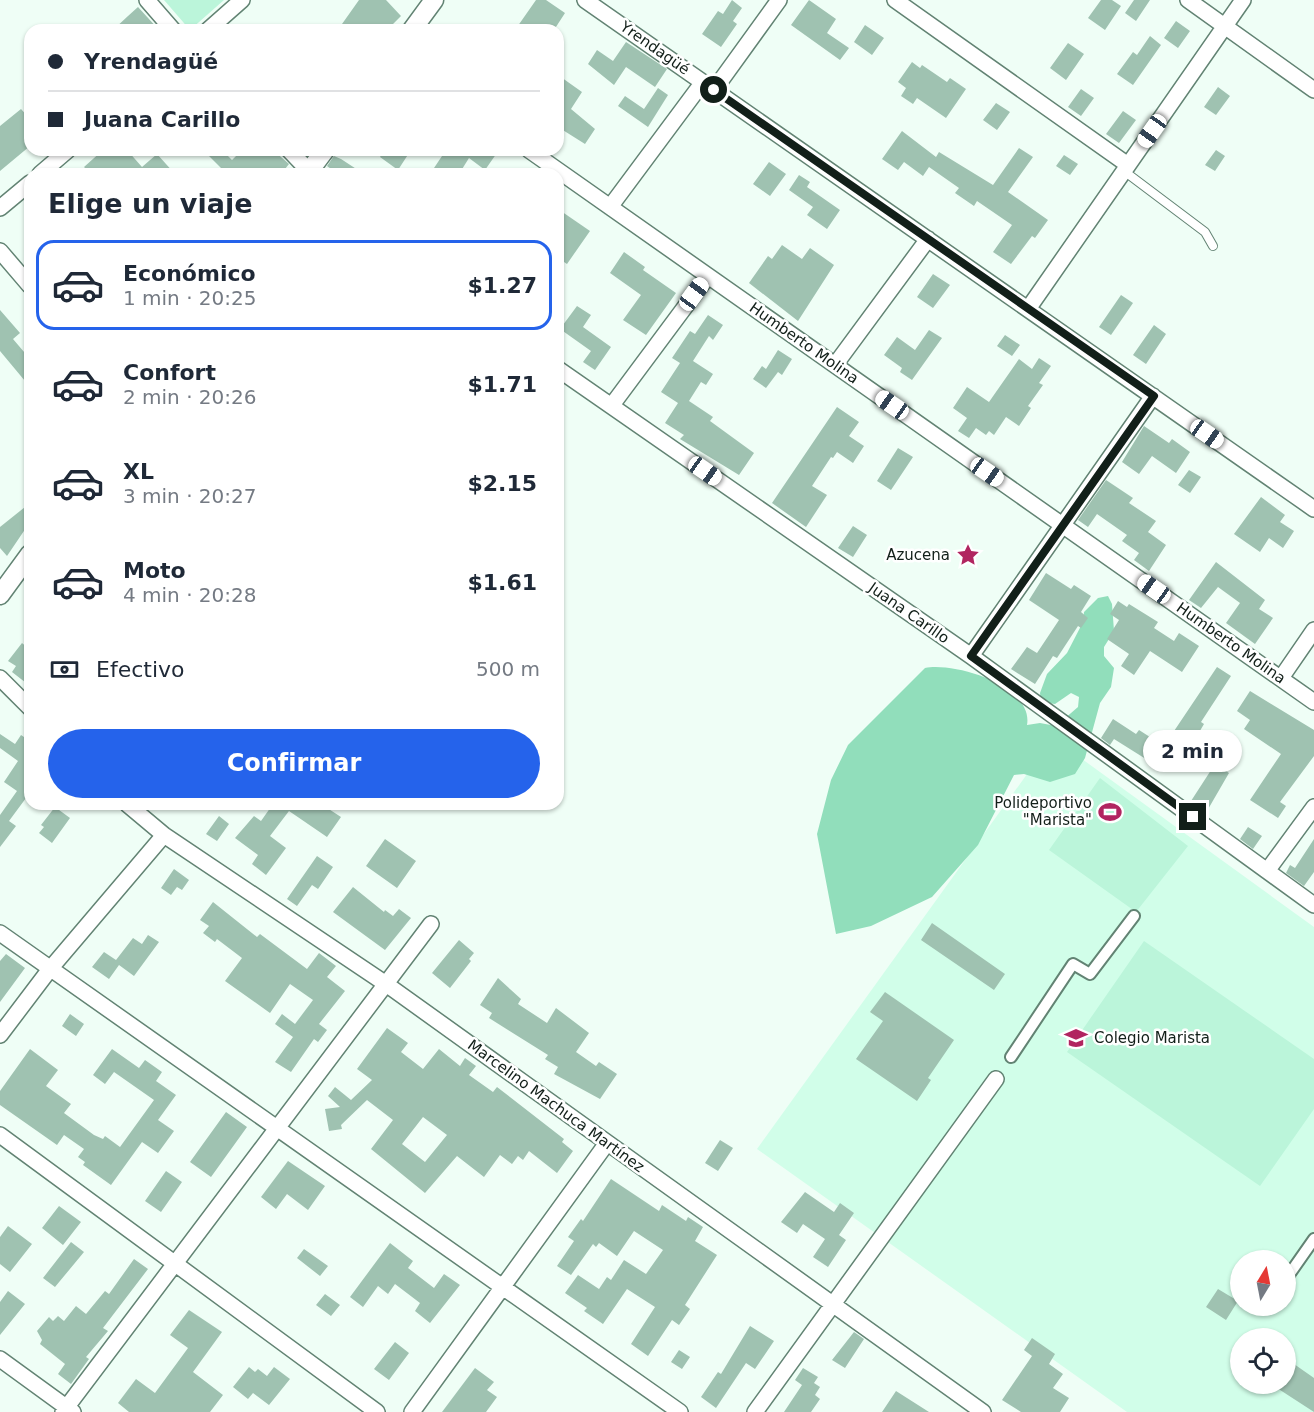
<!DOCTYPE html>
<html lang="es">
<meta charset="utf-8">
<style>
:root{--surface:#fff;--page:#f6f6f7;--text:#1f2937;--muted:#747a83;--line:#e0e1e3;--accent:#2563eb}
body{margin:0;font-family:"DejaVu Sans",sans-serif;background:var(--page);color:var(--text);height:100vh;display:flex;flex-direction:column;font-size:22px;white-space:nowrap}
*{box-sizing:border-box;margin:0}
p{font-size:20px;color:var(--muted)}
.icon{flex:none;width:33px;height:33px;fill:none;stroke:currentColor;stroke-width:2;stroke-linecap:round;stroke-linejoin:round}
.map{position:relative;flex:1;overflow:hidden}
.details{position:absolute;left:24px;top:168px;width:540px;height:642px;display:flex;flex-direction:column;background:var(--surface);border-radius:18px;box-shadow:0 2px 4px #0004}
.details>*{flex:none}
.banner{position:absolute;left:24px;top:24px;width:540px;height:132px;border-radius:18px;box-shadow:0 2px 4px #0004;display:grid;align-content:center;height:132px;padding:0 24px;background:var(--surface)}
.needle{width:39px;rotate:10deg}
.tools{position:absolute;left:1230px;top:1250px;display:grid;gap:12px}
.tools a{display:grid;place-items:center;width:66px;height:66px;border-radius:50%;background:var(--surface);box-shadow:0 2px 4px #0004;font-size:30px}
.end{position:absolute;width:27px;height:27px;margin:-14px;border:8px solid #121f19;background:#fff;box-shadow:0 0 0 3px #fff}
.from{border-radius:50%}
.bubble{position:absolute;height:42px;border-radius:21px;background:var(--surface);box-shadow:0 2px 4px #0004;font-size:20px;font-weight:700;line-height:42px;text-align:center}
.car{position:absolute;width:18px;height:36px;margin:-18px -9px;border-radius:8px;box-shadow:0 0 4px 2px #0007;background:linear-gradient(#fff 24%,#345 0 40%,#fff 0 76%,#345 0 86%,#fff 0)}
.banner b{display:flex;align-items:center;gap:21px;height:57px;font-size:22px}
.banner b+b{border-top:2px solid var(--line)}
.banner i{width:15px;height:15px;background:var(--text)}
ul{padding:0;list-style:none}
li{display:flex;align-items:center;gap:18px;height:90px;margin:0 12px 9px;padding:0 12px;border:3px solid transparent;border-radius:18px}
li div{flex:1}
li b{display:block;font-size:22px}
li em{font-style:normal;font-weight:700}
li.active{border-color:var(--accent)}
li>.icon{width:54px;height:54px;stroke-width:1.5}
h2{padding:0 24px;font-size:27px;line-height:72px}
.pay{display:flex;align-items:center;gap:15px;height:66px;padding:0 24px;font-size:22px}
.pay p{margin-inline-start:auto}
.button{display:flex;gap:12px;margin-top:auto;padding:12px 24px}
.button a{flex:1;height:69px;border-radius:36px;background:var(--accent);color:#fff;font-size:24px;font-weight:700;line-height:69px;text-align:center}
.map>svg:first-child{display:block}
</style>
<div class="map">
<svg width="1314" height="1412" viewBox="0 0 1314 1412">
<rect width="100%" height="100%" fill="#effef6"/>
<!-- built -->
<path fill="#d1fee9" fill-rule="evenodd" d="M1053,738L1314,927V1412H1127L757,1149ZM1240,1260H1286V1305H1240ZM1240,1338H1286V1383H1240Z"/>
<!-- green -->
<path fill="#bbf5da" d="M164,0H224L190,30Z
M1100,778L1188,846L1136,912L1049,850Z
M1144,941L1314,1059V1109L1260,1186L1067,1052Z"/>
<!-- forest -->
<path fill="#91debb" d="M1108,596L1112,604L1114,631L1104,647V656L1114,668L1111,687L1100,703L1085,758L1075,774L1050,782L1024,774L1014,775L978,845L932,897L871,926L836,934L817,834L831,780L848,745L925,668C955,662 1034,686 1027,725L1040,723L1056,726L1078,707L1079,697L1071,693L1055,704L1041,702L1040,693L1047,674L1067,653L1083,622L1084,612L1098,598Z"/>
<!-- building -->
<path fill="#9fc2b1" fill-rule="evenodd" d="M359,0H386L401,16L387,30H350L342,24Z
M536,0H546L565,13L554,30L545,25L542,30H515Z
M732,0L742,8L733,21L737,24L721,47L702,34L718,11L723,14Z
M809,0L836,19L827,33L849,48L840,60L791,25Z
M1101,0H1112L1121,6L1105,30L1088,18Z
M1134,0H1150L1136,21L1125,13Z
M138,7L159,30H113L128,16Z
M1176,21L1190,31L1178,48L1164,38Z
M865,25L884,38L872,55L854,42Z
M1150,36L1161,45L1133,85L1117,74L1133,52L1137,55Z
M626,42L667,69L655,87L626,67L614,85L588,64L597,50L613,61Z
M1068,43L1084,54L1066,80L1050,68Z
M912,62L920,68L922,65L947,82L950,78L966,89L946,118L917,98L913,104L901,96L906,88L898,82Z
M558,75L582,92L571,109L595,129L585,144L558,127Z
M1218,87L1230,96L1216,115L1204,107Z
M658,88L668,95L648,127L618,106L625,96L644,109Z
M1081,89L1094,98L1081,116L1068,107Z
M996,103L1010,112L997,130L983,120Z
M21,109L30,119V146L0,171V126Z
M1123,111L1136,120L1119,143L1106,134Z
M902,131L936,157L939,152L993,185L1019,148L1033,157L1008,192L1048,220L1035,238L1032,236L1011,264L993,252L1012,225L977,201L974,206L955,193L959,188L929,167L923,176L904,162L898,170L882,159Z
M103,150H127L142,167L157,154L175,174H91L84,167Z
M203,150H222L232,160L242,150H273L289,164L281,174H227Z
M384,150H411L398,170L380,157Z
M446,150H499L485,170L469,158L459,174H430Z
M1216,150L1225,156L1215,171L1205,165Z
M1064,155L1078,164L1070,175L1056,166Z
M334,156L341,159L364,174H338L327,166Z
M769,162L786,174L770,196L753,184Z
M799,175L810,182L807,187L840,210L827,229L807,215L813,207L789,190Z
M558,209L590,231L567,264L558,258Z
M782,245L802,259L810,248L834,265L798,321L749,283L768,256L772,259Z
M624,252L645,267L643,270L676,293L646,335L623,320L641,295L610,273Z
M933,274L950,285L933,308L917,297Z
M1121,295L1133,303L1111,335L1099,327Z
M577,306L591,315L583,327L611,347L595,370L583,362L591,351L560,329Z
M0,310L20,333L13,339L30,359V387L0,351Z
M708,315L723,325L713,340L709,336L693,361L713,374L706,385L701,382L689,401L713,417L710,421L754,453L739,475L680,439L684,435L665,423L678,403L661,392L680,363L672,358L690,331L695,334Z
M1154,325L1166,334L1146,364L1133,355Z
M929,330L942,338L912,380L900,372L902,368L884,355L897,337L915,350Z
M1005,335L1020,345L1012,356L997,346Z
M778,350L792,359L782,375L778,372L766,388L753,379L762,366L766,369Z
M1039,358L1051,366L1039,383L1043,385L1028,406L1031,408L1019,426L1006,417L994,435L989,431L986,435L976,428L969,438L958,431L967,418L953,408L967,387L989,402L1019,359L1032,369Z
M837,407L859,422L849,436L864,446L853,463L837,452L833,458L831,457L812,486L827,495L806,527L772,503Z
M1144,426L1169,443L1172,439L1190,452L1176,473L1152,456L1139,474L1122,462Z
M898,448L913,457L891,490L877,481Z
M1189,470L1201,477L1190,493L1178,485Z
M1106,480L1133,498L1129,503L1156,521L1148,532L1166,545L1149,571L1134,560L1139,553L1122,541L1127,535L1097,514L1088,527L1078,520Z
M1261,497L1285,515L1280,522L1294,531L1283,548L1269,538L1260,552L1234,534Z
M30,503V522L7,556L0,548V527Z
M853,526L867,535L853,557L838,548Z
M1216,562L1265,600L1259,609L1273,618L1255,644L1226,623L1240,603L1218,587L1201,608L1189,600Z
M1046,573L1071,589L1074,585L1091,596L1081,612L1088,618L1081,628L1078,626L1057,658L1053,656L1035,684L1011,669L1027,647L1037,653L1059,620L1029,600Z
M1118,601L1127,607L1129,604L1158,622L1154,628L1174,641L1179,633L1199,646L1182,672L1150,651L1134,675L1121,666L1129,654L1107,639L1119,620L1110,614Z
M22,643L30,650V686L12,672L16,666L8,661Z
M1217,667L1231,676L1201,722L1204,724L1177,770L1153,755L1149,761L1114,739L1110,745L1101,738L1113,719L1136,734L1139,730L1164,746Z
M1250,691L1314,730V756L1280,802L1286,806L1278,818L1250,800L1281,754L1244,729L1250,720L1237,711Z
M0,734L15,744L21,735L30,741V801L26,798L9,821L16,826L0,847V815L17,791L4,782L18,761L0,748Z
M1215,764L1229,773L1207,811L1191,801Z
M273,804H321L341,817L327,837L289,811L270,836L286,848L266,875L252,864L258,855L235,838L254,816L261,821Z
M55,807L70,818L52,843L39,833L44,827L41,825Z
M219,816L229,824L217,841L206,834Z
M1248,827L1262,836L1253,849L1240,839Z
M385,839L416,861L397,888L366,866Z
M1314,839V872L1304,886L1286,873L1290,865L1295,868Z
M317,856L333,867L318,889L312,885L297,906L287,899Z
M174,869L189,880L182,890L177,887L171,895L161,888Z
M353,887L384,912L385,910L393,916L399,909L411,918L385,950L333,912Z
M213,902L257,937L260,934L307,969L319,953L336,966L327,977L345,991L319,1024L327,1030L318,1042L314,1039L291,1072L275,1062L293,1037L275,1024L282,1014L295,1024L313,1000L290,984L270,1013L225,981L242,958L217,939L215,942L203,933L209,926L200,920Z
M932,923L1005,974L994,990L921,940Z
M148,935L159,942L134,976L119,965L109,979L92,967L104,952L116,960L133,938L142,944Z
M459,940L474,953L469,959L471,961L450,988L432,973Z
M6,954L25,968L0,1002V961Z
M498,978L521,999L518,1004L547,1023L556,1008L589,1033L576,1052L596,1066L599,1062L617,1074L600,1099L554,1074L558,1067L545,1059L548,1055L489,1018L492,1013L480,1005Z
M885,992L954,1040L928,1078L931,1080L917,1101L856,1059L883,1021L870,1012Z
M70,1014L84,1024L76,1036L62,1026Z
M387,1028L408,1043L401,1052L423,1069L439,1049L460,1066L465,1058L476,1066L469,1075L493,1092L497,1087L564,1139L562,1142L573,1151L557,1173L529,1151L523,1160L518,1156L512,1164L500,1155L484,1177L457,1156L425,1193L371,1149L393,1120L367,1100L341,1125L342,1129L329,1131L325,1109L340,1107L328,1096L335,1087L351,1100L372,1080L357,1069ZM423,1117L447,1135L425,1162L402,1144Z
M30,1049L58,1070L46,1086L71,1104L64,1113L94,1135L103,1139L105,1136L120,1147L154,1100L114,1072L105,1084L93,1075L112,1049L139,1068L145,1060L162,1072L156,1081L176,1095L158,1120L174,1131L158,1153L142,1142L111,1185L83,1165L85,1162L78,1157L84,1149L64,1135L57,1145L0,1105V1091Z
M226,1112L247,1127L211,1177L190,1162Z
M720,1140L733,1148L718,1171L705,1163Z
M288,1161L325,1186L308,1210L287,1194L276,1209L261,1197Z
M166,1171L182,1182L161,1212L145,1201Z
M611,1179L659,1211L662,1205L686,1221L688,1217L703,1227L695,1241L717,1255L685,1305L690,1309L679,1325L672,1320L648,1356L631,1344L655,1307L627,1289L603,1324L584,1311L587,1308L565,1293L578,1275L599,1289L607,1277L611,1280L624,1260L646,1274L663,1250L634,1231L617,1256L599,1243L596,1247L593,1244L571,1275L557,1266L574,1241L568,1237L581,1219L583,1221Z
M805,1192L834,1212L840,1203L854,1213L839,1235L846,1240L828,1267L813,1257L825,1239L803,1224L797,1233L781,1222Z
M59,1206L81,1222L63,1245L42,1228Z
M8,1226L32,1244L10,1272L0,1264V1237Z
M71,1242L84,1252L55,1287L43,1278Z
M390,1243L413,1261L408,1268L434,1288L444,1274L460,1285L430,1323L415,1311L420,1303L395,1284L388,1294L378,1286L363,1307L350,1297Z
M304,1249L328,1266L320,1276L297,1258Z
M134,1259L148,1269L103,1328L108,1331L86,1357L89,1359L71,1384L58,1374L65,1364L40,1344L42,1340L37,1331L49,1317L53,1321L58,1316L64,1321L76,1306L86,1314L105,1291L109,1294Z
M1218,1289L1238,1301L1226,1320L1206,1307Z
M8,1291L25,1304L0,1335V1302Z
M325,1294L340,1305L331,1316L316,1305Z
M189,1310L222,1332L193,1372L223,1395L210,1412H129L118,1403L136,1379L155,1393L188,1348L170,1335Z
M750,1326L774,1341L755,1369L746,1363L716,1408L701,1397L718,1372L721,1374Z
M854,1332L864,1339L845,1368L832,1360Z
M1032,1338L1055,1354L1049,1364L1063,1374L1053,1388L1069,1398L1060,1412H1021L1002,1400L1032,1356L1024,1350Z
M395,1342L409,1353L389,1380L374,1369Z
M679,1350L690,1357L682,1369L671,1362Z
M1294,1364L1314,1378V1412L1277,1388L1281,1383H1286V1376Z
M249,1367L255,1372L258,1369L267,1376L274,1367L290,1379L269,1405L253,1393L248,1399L233,1387Z
M475,1368L494,1382L487,1390L497,1397L486,1412H442Z
M803,1368L818,1377L814,1383L820,1387L815,1395L820,1399L811,1412H784L802,1385L795,1380Z
M896,1391L929,1412H882Z"/>
<g fill="none" stroke-linecap="round" stroke-linejoin="round">
<!-- service casing -->
<g stroke="#628373" stroke-width="10">
<path id="service" d="M1124,171L1205,232L1213,246"/>
</g>
<!-- pedestrian casing -->
<g stroke="#628373" stroke-width="14">
<path id="pedestrian" d="M1011,1057L1073,964L1090,974L1134,916
M1286,1279L1314,1239"/>
</g>
<!-- minor casing -->
<g stroke="#628373" stroke-width="18">
<path id="minor" d="M147,0L173,30
M585,0L1314,509
M895,0L1128,165
M1188,0L1314,90
M208,30L242,0
M714,90L779,0
M289,150L309,171
M529,150L1314,702
M40,174L68,150
M610,207L703,82
M0,208L30,183
M0,251L30,286
M1028,309L1243,0
M835,365L928,239
M558,369L971,656L1314,905
M612,405L708,276
M971,656L1153,396
M0,678L30,708
M1281,678L1314,630
M127,804L164,835L386,984L983,1412
M1267,871L1314,807
M0,933L680,1412
M0,1035L50,969L164,835
M0,1135L377,1412
M0,1359L73,1412
M63,1412L431,924
M412,1412L607,1143
M755,1412L996,1079"/>
</g>
<!-- tertiary casing -->
<g stroke="#628373" stroke-width="21">
<path id="tertiary" d="M412,30L434,0
M307,174L325,150
M0,595L30,554"/>
</g>
<!-- service -->
<use href="#service" stroke="#fff" stroke-width="8"/>
<!-- pedestrian -->
<use href="#pedestrian" stroke="#fff" stroke-width="10"/>
<!-- minor -->
<use href="#minor" stroke="#fff" stroke-width="15"/>
<!-- tertiary -->
<use href="#tertiary" stroke="#fff" stroke-width="18"/>
</g>
<g fill="none" stroke-linecap="round" stroke-linejoin="round">
<!-- route -->
<path stroke="#121f19" stroke-width="8" d="M714,90L1154,396L971,656L1193,817"/>
</g>
<!-- icons -->
<defs>
<g id="sight-bare" transform="scale(1.8)"><path d="M0-6L1.8-2.2L6-1.7L2.9 1.2L3.7 5.4L0 3.3L-3.7 5.4L-2.9 1.2L-6-1.7L-1.8-2.2Z" fill="#b12560" stroke="#fff" stroke-width="2.5" paint-order="stroke"/></g>
<g id="stadium-bare" transform="scale(1.8)"><path d="M0-5a6.5 5 0 1 0 0 10a6.5 5 0 1 0 0-10ZM-3.5-1.8h7v3.6h-7Z" fill="#b12560" stroke="#fff" stroke-width="2.5" paint-order="stroke"/></g>
<g id="school-bare" transform="scale(1.8)"><path d="M0-5L7-2L0 1L-7-2ZM-4 1L0 2.5L4 1V4Q0 6-4 4Z" fill="#b12560" stroke="#fff" stroke-width="2.5" paint-order="stroke"/></g>
</defs>
<g fill-rule="evenodd">
<use href="#sight-bare" x="968" y="555"/>
<use href="#stadium-bare" x="1110" y="812"/>
<use href="#school-bare" x="1076" y="1038"/>
</g>
<g text-anchor="middle" stroke-width="5" stroke-linejoin="round" paint-order="stroke">
<!-- street labels -->
<g font-size="15" fill="#121f19" stroke="#fff">
<text transform="translate(655 48) rotate(35)" y="5">Yrendagüé</text>
<text transform="translate(804 343) rotate(35)" y="5">Humberto Molina</text>
<text transform="translate(909 613) rotate(35)" y="5">Juana Carillo</text>
<text transform="translate(1231 643) rotate(35)" y="5">Humberto Molina</text>
<text transform="translate(556 1106) rotate(36)" y="5">Marcelino Machuca Martínez</text>
</g>
<!-- poi labels -->
<g font-size="15" fill="#121f19" stroke="#fff" text-anchor="end">
<text x="950" y="560">Azucena</text>
<text x="1092" y="808">Polideportivo<tspan x="1092" dy="17">"Marista"</tspan></text>
<text x="1094" y="1043" text-anchor="start">Colegio Marista</text>
</g>
</g>
</svg>
<div class="tools">
<a><svg class="needle" viewBox="-14 -14 28 28"><path d="M0-13l5 13h-10z" fill="#e53935"/><path d="M0 13l5-13h-10z" fill="#747a83"/></svg></a>
<a><svg class="icon" aria-label="locate" viewBox="0 0 24 24"><circle cx="12" cy="12" r="6"/><path d="M12 2v4M12 18v4M2 12h4M18 12h4"/></svg></a>
</div>
<i class="end from" style="left:714px;top:90px"></i>
<i class="end" style="left:1193px;top:817px"></i>
<div class="bubble" style="left:1143px;top:730px;width:99px">2 min</div>
<i class="car" style="left:1152px;top:131px;rotate:215deg"></i>
<i class="car" style="left:694px;top:294px;rotate:36deg"></i>
<i class="car" style="left:892px;top:405px;rotate:305deg"></i>
<i class="car" style="left:1207px;top:434px;rotate:125deg"></i>
<i class="car" style="left:705px;top:471px;rotate:125deg"></i>
<i class="car" style="left:987px;top:472px;rotate:125deg"></i>
<i class="car" style="left:1154px;top:589px;rotate:305deg"></i>
<div class="banner">
<b><i class="from"></i>Yrendagüé</b>
<b><i></i>Juana Carillo</b>
</div>
<section class="details">
<h2>Elige un viaje</h2>
<ul>
<li class="active"><svg class="icon" aria-label="car" viewBox="0 0 24 24"><path d="M5 17H2v-5l4-1 3-4h7l3 4 3 1v5h-3M9 17h6M6 11h13"/><circle cx="7" cy="17" r="2"/><circle cx="17" cy="17" r="2"/></svg><div><b>Económico</b><p>1 min · 20:25</p></div><em>$1.27</em></li>
<li><svg class="icon" aria-label="car" viewBox="0 0 24 24"><path d="M5 17H2v-5l4-1 3-4h7l3 4 3 1v5h-3M9 17h6M6 11h13"/><circle cx="7" cy="17" r="2"/><circle cx="17" cy="17" r="2"/></svg><div><b>Confort</b><p>2 min · 20:26</p></div><em>$1.71</em></li>
<li><svg class="icon" aria-label="car" viewBox="0 0 24 24"><path d="M5 17H2v-5l4-1 3-4h7l3 4 3 1v5h-3M9 17h6M6 11h13"/><circle cx="7" cy="17" r="2"/><circle cx="17" cy="17" r="2"/></svg><div><b>XL</b><p>3 min · 20:27</p></div><em>$2.15</em></li>
<li><svg class="icon" aria-label="car" viewBox="0 0 24 24"><path d="M5 17H2v-5l4-1 3-4h7l3 4 3 1v5h-3M9 17h6M6 11h13"/><circle cx="7" cy="17" r="2"/><circle cx="17" cy="17" r="2"/></svg><div><b>Moto</b><p>4 min · 20:28</p></div><em>$1.61</em></li>
</ul>
<div class="pay"><svg class="icon" aria-label="cash" viewBox="0 0 24 24"><path d="M3 7h18v10H3z"/><circle cx="12" cy="12" r="2"/></svg>Efectivo<p>500 m</p></div>
<div class="button"><a>Confirmar</a></div>
</section>
</div>
